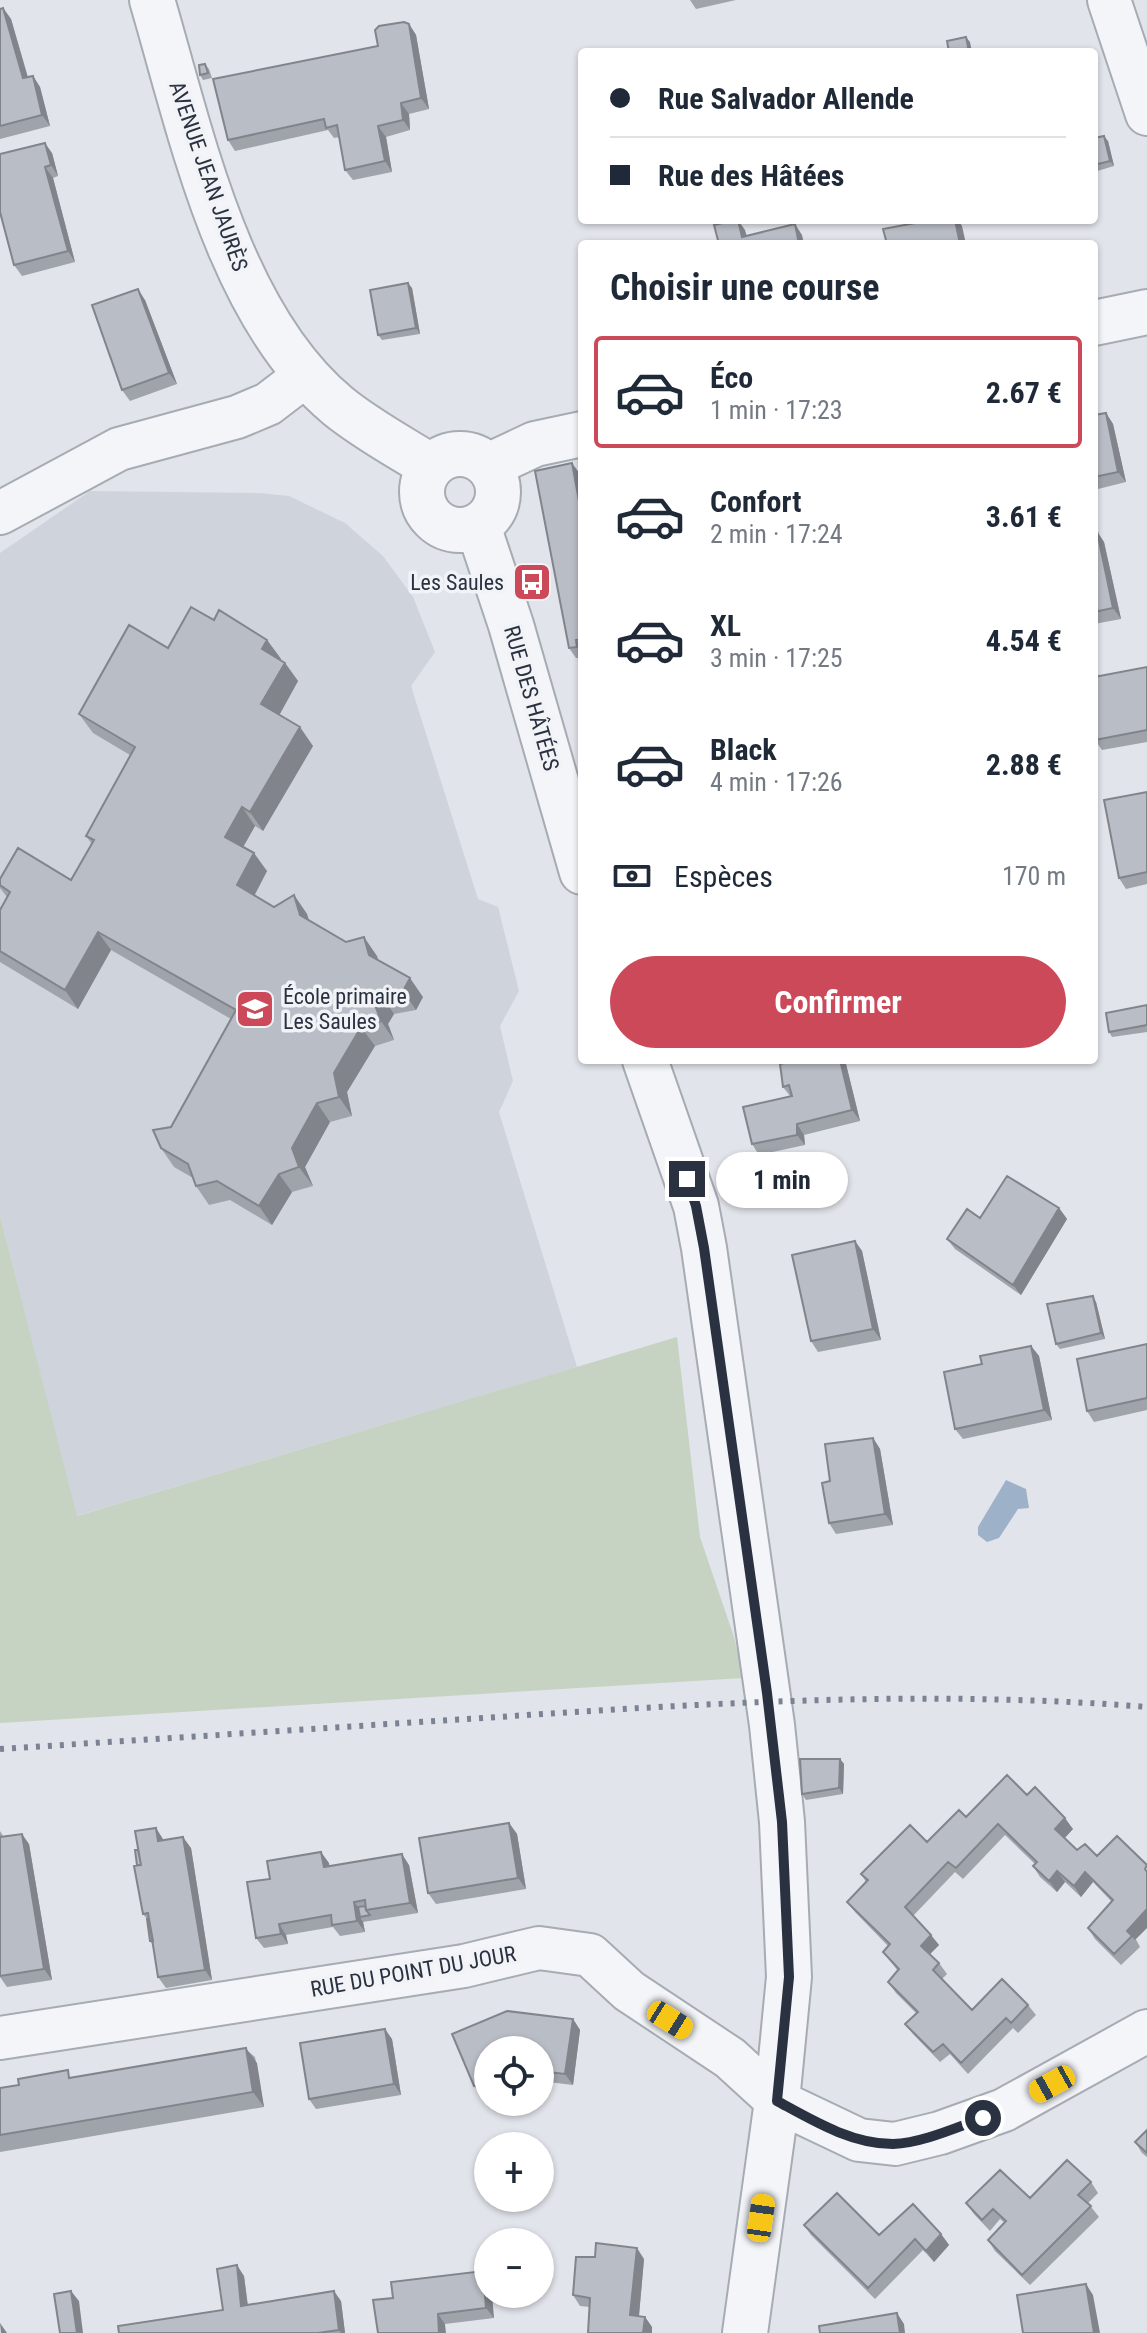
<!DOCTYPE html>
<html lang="fr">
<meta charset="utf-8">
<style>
:root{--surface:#fff;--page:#f6f6f7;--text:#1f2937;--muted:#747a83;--line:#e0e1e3;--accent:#cc4959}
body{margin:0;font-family:"Roboto Condensed",sans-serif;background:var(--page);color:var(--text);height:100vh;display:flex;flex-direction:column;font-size:30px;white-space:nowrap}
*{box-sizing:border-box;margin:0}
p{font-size:26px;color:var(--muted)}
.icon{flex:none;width:44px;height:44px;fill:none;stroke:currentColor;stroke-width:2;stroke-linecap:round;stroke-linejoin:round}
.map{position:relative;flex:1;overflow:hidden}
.side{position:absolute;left:578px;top:240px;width:520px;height:824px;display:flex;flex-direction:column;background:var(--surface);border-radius:8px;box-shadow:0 2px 6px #0004}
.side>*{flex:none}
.top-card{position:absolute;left:578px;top:48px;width:520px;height:176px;border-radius:8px;box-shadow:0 2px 6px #0004;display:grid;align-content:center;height:176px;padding:0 32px;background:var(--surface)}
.buttons{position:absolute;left:474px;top:2036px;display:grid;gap:16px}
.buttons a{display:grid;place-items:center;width:80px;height:80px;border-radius:50%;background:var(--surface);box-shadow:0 2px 6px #0004;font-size:40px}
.end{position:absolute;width:36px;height:36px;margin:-18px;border:10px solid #2a3241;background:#fff;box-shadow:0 0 0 4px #fff}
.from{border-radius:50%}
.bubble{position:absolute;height:56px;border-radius:28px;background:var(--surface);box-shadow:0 2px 6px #0004;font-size:26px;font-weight:700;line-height:56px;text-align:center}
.car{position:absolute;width:24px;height:48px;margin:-24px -12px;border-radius:10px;box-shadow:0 0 6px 2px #0007;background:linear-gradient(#f5c518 24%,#345 0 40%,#f5c518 0 76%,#345 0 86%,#f5c518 0)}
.top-card b{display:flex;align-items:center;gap:28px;height:76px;font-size:30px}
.top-card b+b{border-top:2px solid var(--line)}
.top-card i{width:20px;height:20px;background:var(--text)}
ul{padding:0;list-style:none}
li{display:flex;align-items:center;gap:24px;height:112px;margin:0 16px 12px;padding:0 16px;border:4px solid transparent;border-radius:8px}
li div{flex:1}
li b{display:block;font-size:30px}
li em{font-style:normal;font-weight:700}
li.on{border-color:var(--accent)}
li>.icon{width:72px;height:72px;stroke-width:1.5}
h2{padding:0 32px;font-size:36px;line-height:96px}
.pay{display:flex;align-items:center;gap:20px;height:88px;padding:0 32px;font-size:30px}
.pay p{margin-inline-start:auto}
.cta{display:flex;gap:16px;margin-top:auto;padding:16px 32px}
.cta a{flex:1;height:92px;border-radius:48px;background:var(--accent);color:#fff;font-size:32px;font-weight:700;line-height:92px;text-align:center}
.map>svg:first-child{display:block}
</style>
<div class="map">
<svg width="1147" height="2333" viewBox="0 0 1147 2333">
<rect width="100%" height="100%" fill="#e1e4ea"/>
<!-- built -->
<path fill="#cfd3dc" d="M90,491L260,493L289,496L345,523L383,556L413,597L435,652L411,686L478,899L498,907L519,991L500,1026L513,1081L499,1112L577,1367L76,1516L0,1216V553Z"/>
<!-- green -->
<path fill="#c6d3c3" d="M0,1216L77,1516L677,1337L700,1537L734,1637L744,1678L0,1723Z"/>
<!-- water -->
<path fill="#9db1c9" d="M1006,1480L1026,1489L1029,1508L1018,1509L999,1538L987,1542L978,1535V1527Z"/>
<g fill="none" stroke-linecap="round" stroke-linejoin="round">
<!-- minor casing -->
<g stroke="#a6abb4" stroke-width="46">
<path id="minor" d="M1109,0L1147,114
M0,513L119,449L237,417L268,404L306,375
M0,2038L464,1966L539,1948L590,1955L629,1991L730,2058L777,2101L859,2140L895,2144L940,2133L1004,2110L1147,2031"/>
</g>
<!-- tertiary casing -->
<g stroke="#a6abb4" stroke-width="48">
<path id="tertiary" d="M152,0C191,132 228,315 338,406C366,429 400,447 430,466
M1094,323L1147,312
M422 492a38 38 0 1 1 76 0a38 38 0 1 1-76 0Z
M488,466L535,444L582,434
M478,526L511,625L582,872
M645,1060L696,1206L704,1248L772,1725L782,1822L789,1977L777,2101L745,2333"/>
</g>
<!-- minor -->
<use href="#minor" stroke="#f4f5f8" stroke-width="42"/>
<!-- tertiary -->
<use href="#tertiary" stroke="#f4f5f8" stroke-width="44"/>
<!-- rail -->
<path stroke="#7b8393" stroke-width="6" stroke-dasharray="4 8" stroke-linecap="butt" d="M0,1749C171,1738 342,1727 513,1716C725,1702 935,1690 1147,1707"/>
</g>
<!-- wall -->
<path fill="#9fa3aa" d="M690,0H736L696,9Z
M3,8L11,19L28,77L33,76L40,87L50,126L0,139V9Z
M409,24L416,35L429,109L409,114L410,130L386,137L392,172L353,180L345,170L340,137L334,138L328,130L235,151L228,140L378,46Z
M205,64L209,69L212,78L203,80L200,75Z
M1094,138L1108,141L1114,166L1094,172Z
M52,153L58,176L53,178L75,262L22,276L14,265L0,212Z
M412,288L420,334L382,340L378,335Z
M145,300L177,384L130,401L122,390Z
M1106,413L1113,424L1126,482L1094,490V415Z
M580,474L582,487V658H576L569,648Z
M1094,532L1104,542L1121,619L1094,624Z
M214,620L267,640L281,659L280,660L285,663L298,681L279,715L313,746L263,831L255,826L243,847L267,871L255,895L274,907L294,895L307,914L309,921L346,942L377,956L378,960L423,997L416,1010L394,1014L388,1024L394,1040L375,1046L347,1092L352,1116L330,1122L305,1167L313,1186L292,1192L272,1225L230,1200L209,1205L196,1186L193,1178L174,1167L161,1148L171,1127L231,1019L111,950L78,1009L0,962V910L7,897L0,888V879L71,880L92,844L86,836L130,755L93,733L79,714L168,648Z
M1147,667V742L1102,750L1095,740Z
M1147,792V884L1126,889L1119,878Z
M1147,1005V1032L1112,1037L1109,1032Z
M783,1060H845L860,1121L804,1135L805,1145L759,1155L752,1144L790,1096L783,1087Z
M1059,1208L1067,1219L1021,1295L955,1249L947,1239L980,1218Z
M855,1241L862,1251L881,1340L818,1352L811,1341Z
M1096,1302L1105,1339L1060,1349L1056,1344Z
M1147,1344V1410L1094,1422L1087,1411Z
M1031,1346L1039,1356L1052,1420L963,1439L955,1429L982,1364Z
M873,1438L880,1449L893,1525L836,1534L829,1523L830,1481Z
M840,1759L844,1764L843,1794L806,1800L802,1794Z
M1027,1795L1073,1829L1064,1838L1077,1850L1085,1844L1140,1947L1121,1965L1095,1939L1088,1928L1112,1902L1093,1882L1081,1897L1065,1882L1057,1892L1040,1877L1033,1866L1035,1864L1005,1835L963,1879L955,1872L913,1916L939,1945L930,1954L939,1963L947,1974L942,1979L972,2010L1028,2005L1036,2015L1018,2033L1013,2028L968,2074L950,2054L940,2062L913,2034L905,2024L916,2013L896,1993L888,1982L898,1971L883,1952L888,1946L855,1912L847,1902L866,1882L861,1874L927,1842L966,1817Z
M509,1823L517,1834L526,1889L436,1904L428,1893Z
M0,1831L3,1836L29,1844L52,1980L7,1987L0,1977Z
M163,1839V1840L191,1848L212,1980L166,1988L158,1977L153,1945L150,1941L147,1919L143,1914L137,1865Z
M329,1863V1866L409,1865L418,1913L363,1922L365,1932L340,1936L333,1927L286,1935L288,1944L264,1948L256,1938L270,1879Z
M507,2011L573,2019L580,2030L573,2085L540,2081V2050H488V2094L482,2096L474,2086L452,2034Z
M392,2039L401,2095L316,2109L309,2099Z
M249,2052L255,2057L264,2107L0,2152V2088Z
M1147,2130V2157L1142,2153L1135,2142Z
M1091,2182L1098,2193L1088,2203L1099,2217L1030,2285L995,2251L988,2240L1005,2223L1000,2219L990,2231L974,2214L966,2203L1030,2198Z
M804,2225L879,2235L941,2234L949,2245L934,2262L923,2250L875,2299L811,2235Z
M644,2259L639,2316L645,2317L652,2327L590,2307L580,2306L573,2295Z
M483,2271L494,2318L445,2324L393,2298Z
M244,2276L248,2305L341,2301L345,2333H119L223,2310Z"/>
<!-- shaded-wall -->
<path fill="#82848b" d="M3,8L11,19L31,89L23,78Z
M409,24L416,35L429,109L421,98Z
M966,37L970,42L972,52H969Z
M33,76L40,87L50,126L42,115Z
M401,103L409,114L410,130L403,120Z
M378,126L386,137L392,172L385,161Z
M1104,136L1108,141L1114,166L1110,161Z
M45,143L52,153L58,176L51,165Z
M45,167L53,178L75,262L68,251Z
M738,220L745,230L749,244L742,237Z
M955,220H958L962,226L966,244H960Z
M795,224L802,235L804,244H799Z
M408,283L412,288L420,334L416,328Z
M138,289L145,300L177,384L169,373Z
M1106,413L1113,424L1126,482L1118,472Z
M572,463L580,474L582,487V517Z
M1097,531L1104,542L1121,619L1113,608Z
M267,640L281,659L275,668L262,649Z
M576,640L582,648V654L577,647Z
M285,663L298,681L275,723L261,704Z
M300,727L313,746L263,831L250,812Z
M242,807L255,826L238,856L225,837Z
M254,853L267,871L250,903L237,885Z
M294,895L307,914L313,934L300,915Z
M98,932L111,950L78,1009L65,990Z
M364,937L377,956L382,974L369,955Z
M410,978L423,997L416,1010L403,991Z
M381,995L394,1014L388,1024L394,1040L381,1021L375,1005Z
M361,1027L375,1046L347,1092L352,1116L339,1097L334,1073Z
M840,1060H845L860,1121L852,1110Z
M317,1103L330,1122L305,1167L313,1186L299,1167L292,1148Z
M797,1124L804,1135L805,1145L797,1135Z
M279,1174L292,1192L272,1225L259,1206Z
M1059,1208L1067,1219L1021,1295L1013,1285Z
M855,1241L862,1251L881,1340L873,1329Z
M1093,1296L1096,1302L1105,1339L1101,1333Z
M1031,1346L1039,1356L1052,1420L1044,1410Z
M873,1438L880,1449L893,1525L885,1514Z
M840,1759L844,1764L843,1794L839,1788Z
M1065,1818L1073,1829L1063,1840L1055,1829Z
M509,1823L517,1834L526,1889L518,1878Z
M156,1828L163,1839L165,1852L158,1841Z
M22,1834L29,1844L52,1980L44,1969Z
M183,1837L191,1848L212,1980L205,1970Z
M321,1852L329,1863L331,1877L324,1867Z
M402,1854L409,1865L418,1913L410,1903Z
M1057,1871L1065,1882L1057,1892L1049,1881Z
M1085,1872L1093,1882L1081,1897L1074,1886Z
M354,1902L362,1912L360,1917L363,1922L365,1932L357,1921Z
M1147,1909V1928L1135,1940L1127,1931Z
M279,1924L286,1935L288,1944L281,1934Z
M931,1935L939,1945L928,1956L921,1946Z
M573,2019L580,2030L573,2085L565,2074Z
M385,2029L392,2039L401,2095L394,2084Z
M246,2048L257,2063L264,2107L253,2092Z
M941,2234L949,2245L934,2262L926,2251Z
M637,2248L644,2259L638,2326L630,2315Z
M237,2265L244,2276L249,2317L241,2306Z
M483,2271L488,2278V2294H492L494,2318L486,2308Z
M1086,2284L1093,2295L1100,2333H1094Z
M71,2291L79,2301L83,2333H77Z
M334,2291L341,2301L345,2333H341L339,2330Z
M897,2313L904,2324L905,2333H900Z
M438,2314L445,2324L446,2333H439Z
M645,2317L652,2327V2333H643Z
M0,2323L7,2333H1Z"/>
<!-- building -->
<path fill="#b9bdc6" stroke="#82848b" stroke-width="2" d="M3,8L23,78L33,76L42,115L0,126V9Z
M404,22L409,24L421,98L401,103L403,120L378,126L385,161L345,170L337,125L326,128L324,119L228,140L213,79L378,46L375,30L379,26Z
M966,37L969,52H949L947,41Z
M205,64L208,73L200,75L199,65Z
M1104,136L1110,161L1094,165V138Z
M45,143L51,165L45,167L68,251L14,265L0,212V154Z
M735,220H738L742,237L795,224L799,244H719L714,225Z
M931,220H955L960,244H887L883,229Z
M408,283L416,328L378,335L370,290Z
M138,289L169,373L122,390L92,305Z
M1106,413L1118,472L1094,477V415Z
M572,463L582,517V639L576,640L577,647L569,648L535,471Z
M1097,531L1113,608L1094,612V532Z
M191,607L214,620L219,610L267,640L262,649L285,663L261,704L300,727L250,812L242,807L225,837L254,853L237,885L274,907L294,895L300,915L346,942L364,937L369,955L410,978L403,991L381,995L375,1005L381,1021L361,1027L334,1073L339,1097L317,1103L292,1148L299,1167L279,1174L259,1206L217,1181L196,1186L188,1164L161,1148L153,1130L171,1127L236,1010L98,932L65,990L0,951V910L10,892L0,885V879L18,848L71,880L94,840L86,836L135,747L79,714L129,625L168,648Z
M1147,667V730L1095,740L1094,677Z
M1147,792V872L1119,878L1104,800Z
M1147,1005V1025L1109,1032L1106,1013Z
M783,1060H840L852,1110L797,1124V1135L752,1144L743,1107L792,1096L789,1085L783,1087L780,1064L784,1063Z
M1007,1176L1059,1208L1013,1285L947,1239L967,1209L980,1218Z
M855,1241L873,1329L811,1341L792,1255Z
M1093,1296L1101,1333L1056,1344L1047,1304Z
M1147,1344V1398L1087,1411L1077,1359Z
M1031,1346L1044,1410L955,1429L944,1372L982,1364L980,1356Z
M873,1438L885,1514L829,1523L822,1483L830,1481L825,1444Z
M800,1759H840L839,1788L802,1794Z
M1007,1775L1027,1795L1035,1787L1065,1818L1055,1829L1077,1850L1085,1844L1097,1856L1117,1836L1147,1865L1145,1869L1147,1872V1909L1127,1931L1132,1936L1114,1954L1088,1928L1113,1900L1085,1872L1074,1886L1057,1871L1049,1881L1033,1866L1037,1862L998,1824L956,1868L948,1862L905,1907L931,1935L921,1946L939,1963L933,1970L972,2010L1002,1979L1028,2005L1011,2023L1006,2018L961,2063L943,2044L933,2052L905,2024L918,2012L888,1982L899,1969L883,1952L890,1944L847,1902L868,1880L861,1874L910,1825L927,1842L959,1810L966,1817Z
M509,1823L518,1878L428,1893L419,1838Z
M156,1828L158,1841L183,1837L205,1970L158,1977L148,1913L143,1914L134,1866L141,1865L135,1831Z
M22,1834L44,1969L0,1976V1837Z
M135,1850H138L141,1865H137Z
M321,1852L324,1867L402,1854L410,1903L366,1910L365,1900L354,1902L357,1921L332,1925L331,1915L279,1924L281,1934L256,1938L247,1882L270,1879L267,1861Z
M365,1906L366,1910L370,1915L360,1917L358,1907Z
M147,1919H149L153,1941H150Z
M507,2011L573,2019L565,2074L540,2071V2050H488V2080L474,2086L452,2034Z
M385,2029L394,2084L309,2099L300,2043Z
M246,2048L253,2092L0,2135V2088L19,2085L18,2079L68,2070L69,2078Z
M1147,2130V2153L1135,2142Z
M1067,2160L1091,2182L1078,2195L1091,2206L1022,2275L988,2240L1006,2221L993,2209L982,2220L966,2203L1000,2170L1030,2198Z
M837,2193L879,2235L913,2204L941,2234L926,2251L915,2239L868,2288L804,2225Z
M596,2243L637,2248L630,2315L645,2317L643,2333H588L590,2298L573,2295L576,2257H595Z
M237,2265L241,2306L334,2291L339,2330L318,2333H119L118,2326L223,2310L217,2269Z
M483,2271L486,2308L438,2314L439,2333H378L373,2300L393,2298L391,2282Z
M1086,2284L1094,2333H1023L1017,2295Z
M71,2291L77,2333H60L54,2294Z
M897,2313L900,2333H820L819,2326Z"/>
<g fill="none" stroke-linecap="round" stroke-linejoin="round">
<!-- route -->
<path stroke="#2a3241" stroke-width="10" d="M687,1179L696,1206L704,1248L767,1693L782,1822L789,1977L777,2101C812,2120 851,2144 893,2144C922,2143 955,2128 983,2118"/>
</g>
<!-- icons -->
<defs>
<g id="bus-square" transform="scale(2)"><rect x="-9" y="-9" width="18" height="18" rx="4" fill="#cc4959" stroke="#f1f3f7"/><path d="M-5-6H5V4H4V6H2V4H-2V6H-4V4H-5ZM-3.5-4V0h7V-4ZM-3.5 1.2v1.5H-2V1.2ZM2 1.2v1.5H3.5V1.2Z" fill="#fff"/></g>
<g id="school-square" transform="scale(2)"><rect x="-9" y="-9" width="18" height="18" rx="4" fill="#cc4959" stroke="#f1f3f7"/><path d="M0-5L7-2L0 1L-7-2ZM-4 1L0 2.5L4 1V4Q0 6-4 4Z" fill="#fff"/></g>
</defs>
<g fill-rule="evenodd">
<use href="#bus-square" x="532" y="582"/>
<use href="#school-square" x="255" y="1009"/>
</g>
<g text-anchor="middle" stroke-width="7" stroke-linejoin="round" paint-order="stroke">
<!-- street labels -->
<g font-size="22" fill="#2a3241" stroke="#f1f3f7">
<text transform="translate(209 176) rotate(71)" y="8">AVENUE JEAN JAURÈS</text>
<text transform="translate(532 698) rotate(74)" y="8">RUE DES HÂTÉES</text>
<text transform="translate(413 1971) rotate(-10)" y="8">RUE DU POINT DU JOUR</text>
</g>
<!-- poi labels -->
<g font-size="22" fill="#2a3241" stroke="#f1f3f7" text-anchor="end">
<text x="504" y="590">Les Saules</text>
<text x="283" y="1004" text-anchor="start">École primaire<tspan x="283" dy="25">Les Saules</tspan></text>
</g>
</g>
</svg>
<div class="buttons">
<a><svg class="icon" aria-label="locate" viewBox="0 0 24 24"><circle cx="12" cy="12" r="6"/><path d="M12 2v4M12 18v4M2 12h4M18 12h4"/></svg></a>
<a>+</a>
<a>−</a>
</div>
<i class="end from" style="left:983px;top:2118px"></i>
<i class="end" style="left:687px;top:1179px"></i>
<div class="bubble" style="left:716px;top:1152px;width:132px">1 min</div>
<i class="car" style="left:670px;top:2020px;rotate:122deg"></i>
<i class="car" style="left:1052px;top:2084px;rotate:241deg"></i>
<i class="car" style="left:761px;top:2218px;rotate:8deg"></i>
<div class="top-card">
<b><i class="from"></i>Rue Salvador Allende</b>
<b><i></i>Rue des Hâtées</b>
</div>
<section class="side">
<h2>Choisir une course</h2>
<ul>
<li class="on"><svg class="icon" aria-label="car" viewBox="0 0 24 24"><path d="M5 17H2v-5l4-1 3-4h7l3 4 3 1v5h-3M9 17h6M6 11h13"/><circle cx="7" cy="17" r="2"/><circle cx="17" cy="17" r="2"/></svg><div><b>Éco</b><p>1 min · 17:23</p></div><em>2.67 €</em></li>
<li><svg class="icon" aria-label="car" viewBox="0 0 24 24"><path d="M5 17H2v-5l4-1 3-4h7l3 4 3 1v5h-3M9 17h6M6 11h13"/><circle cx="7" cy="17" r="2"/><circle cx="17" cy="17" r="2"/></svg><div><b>Confort</b><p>2 min · 17:24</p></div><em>3.61 €</em></li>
<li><svg class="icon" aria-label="car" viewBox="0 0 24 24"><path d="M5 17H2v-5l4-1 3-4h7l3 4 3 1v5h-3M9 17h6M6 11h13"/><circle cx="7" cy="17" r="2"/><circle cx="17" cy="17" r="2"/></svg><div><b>XL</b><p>3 min · 17:25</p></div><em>4.54 €</em></li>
<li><svg class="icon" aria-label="car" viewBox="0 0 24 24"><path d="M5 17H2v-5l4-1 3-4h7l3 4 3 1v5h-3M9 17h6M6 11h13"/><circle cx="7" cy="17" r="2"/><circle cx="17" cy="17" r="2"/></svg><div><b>Black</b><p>4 min · 17:26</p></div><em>2.88 €</em></li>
</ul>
<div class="pay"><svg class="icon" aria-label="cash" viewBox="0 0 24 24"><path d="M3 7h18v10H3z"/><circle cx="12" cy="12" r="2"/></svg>Espèces<p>170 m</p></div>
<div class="cta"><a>Confirmer</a></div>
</section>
</div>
